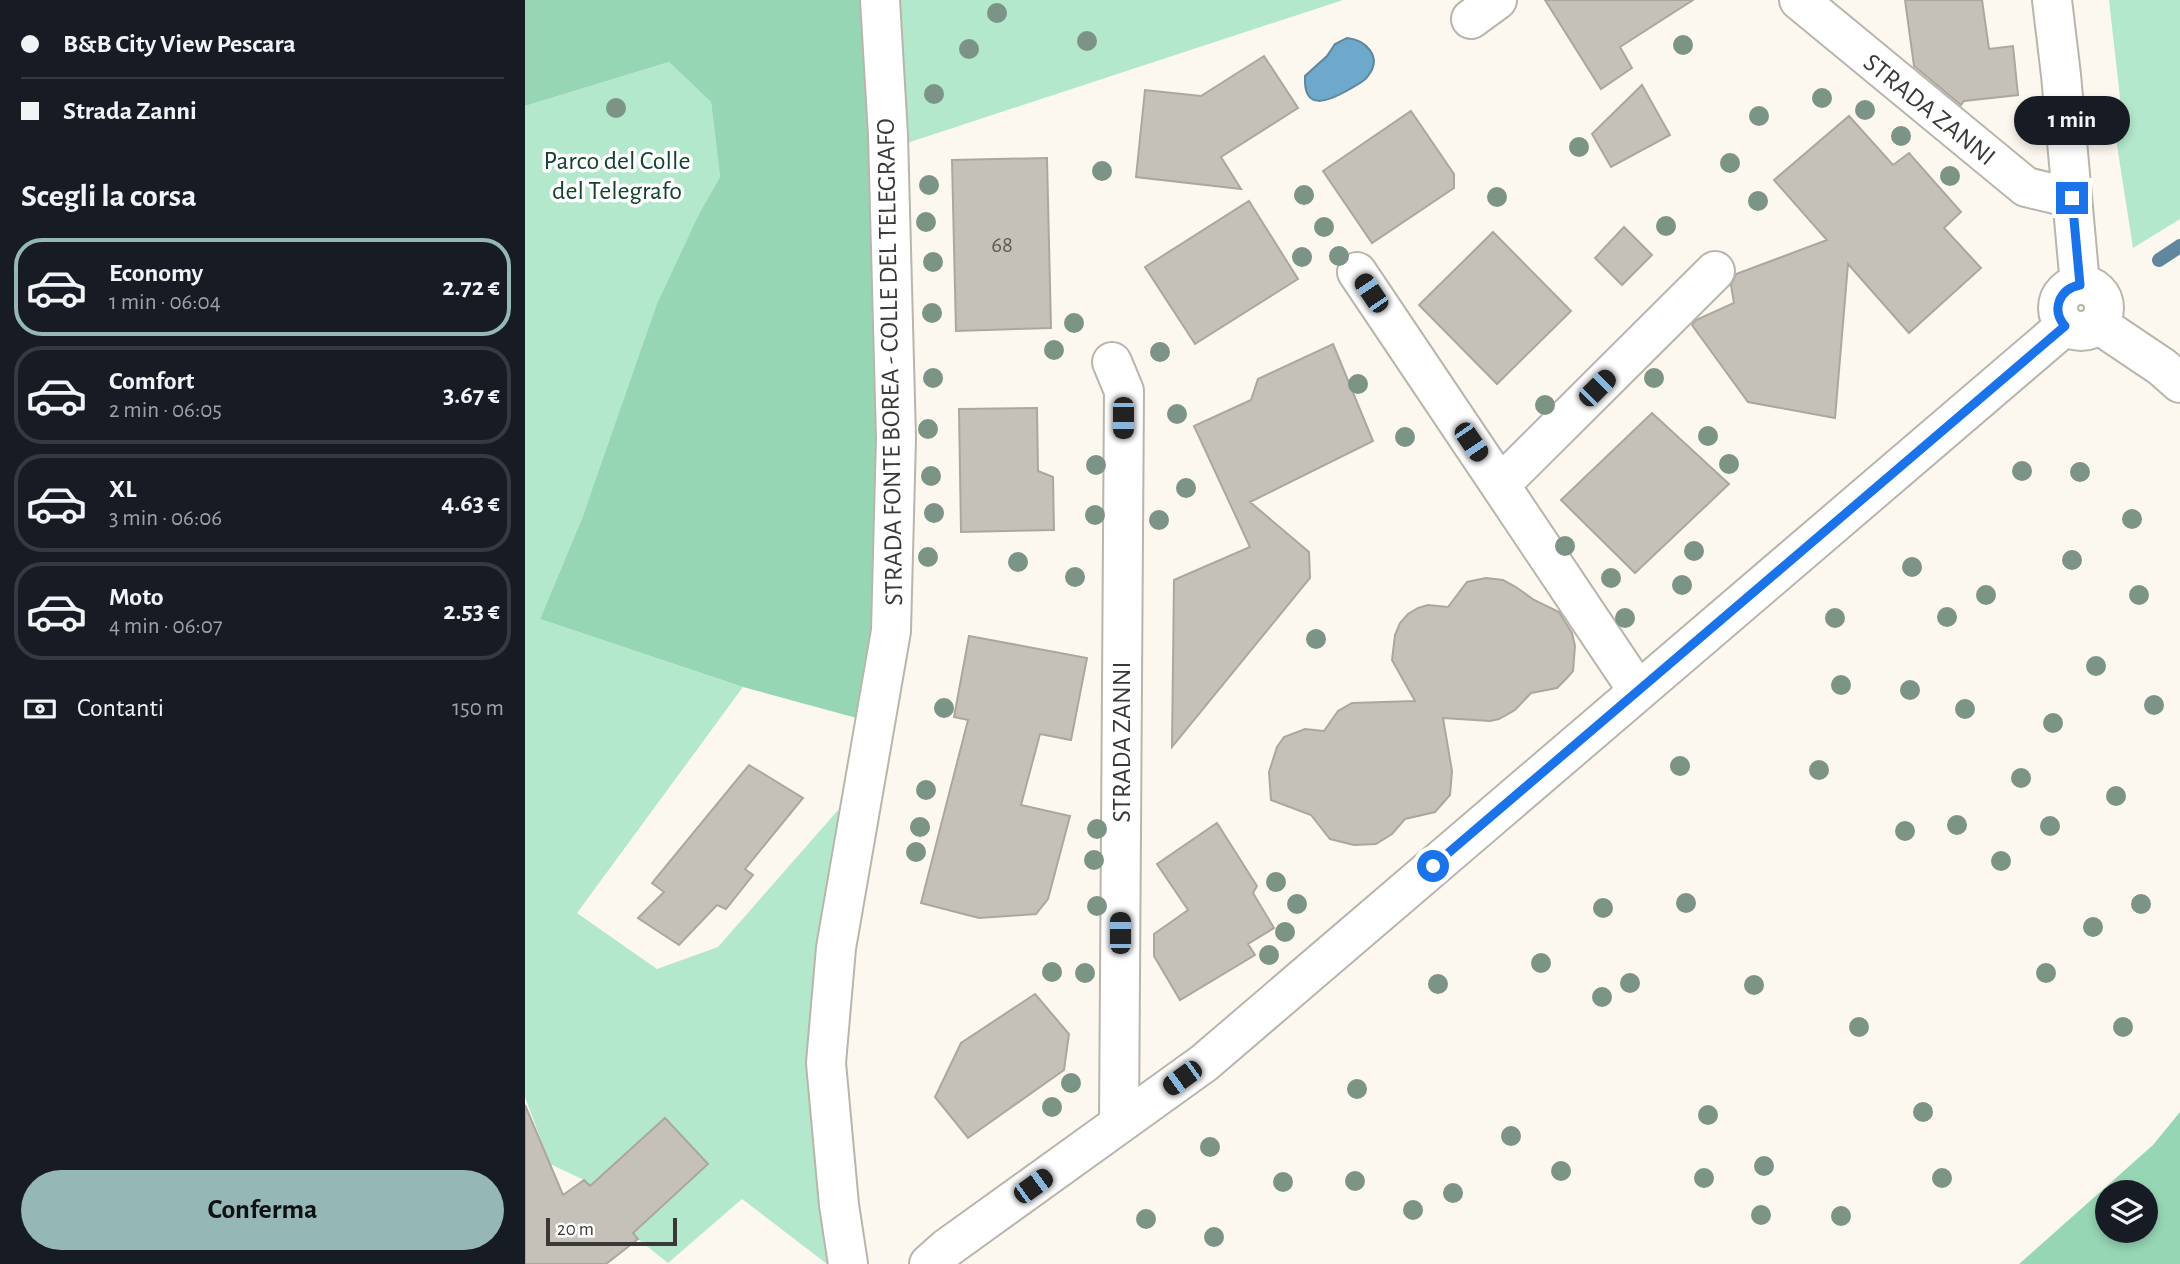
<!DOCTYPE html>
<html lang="it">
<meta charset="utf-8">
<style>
:root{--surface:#171b24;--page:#20242c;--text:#f1f3f6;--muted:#9ea1a6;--line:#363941;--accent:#95b7b6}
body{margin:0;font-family:"Alegreya Sans",sans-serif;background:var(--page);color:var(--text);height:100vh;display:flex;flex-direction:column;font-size:26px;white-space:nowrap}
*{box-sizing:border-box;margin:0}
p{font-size:23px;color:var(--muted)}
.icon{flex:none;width:38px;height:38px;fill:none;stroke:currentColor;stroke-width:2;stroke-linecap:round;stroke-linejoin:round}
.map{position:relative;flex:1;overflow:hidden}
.panel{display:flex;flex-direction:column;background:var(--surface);width:525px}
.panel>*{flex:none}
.banner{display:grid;align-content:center;height:154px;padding:0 21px;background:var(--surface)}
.tools{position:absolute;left:1570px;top:1180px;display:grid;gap:14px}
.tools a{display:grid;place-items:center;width:63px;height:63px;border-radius:50%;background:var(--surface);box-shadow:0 4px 10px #0003;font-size:35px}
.scale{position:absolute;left:21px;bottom:18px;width:131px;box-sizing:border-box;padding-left:7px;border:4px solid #3b3936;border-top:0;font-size:19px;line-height:24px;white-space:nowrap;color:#3b3936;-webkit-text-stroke:5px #fff;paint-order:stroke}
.end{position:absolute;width:32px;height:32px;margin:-16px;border:9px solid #1a73e8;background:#fff;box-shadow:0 0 0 4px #fff}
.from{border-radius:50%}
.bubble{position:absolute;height:49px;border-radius:24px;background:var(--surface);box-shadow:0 4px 10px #0003;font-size:23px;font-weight:700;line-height:49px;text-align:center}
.car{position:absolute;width:21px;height:42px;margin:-21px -10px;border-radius:9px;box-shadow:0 0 5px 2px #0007;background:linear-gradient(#222 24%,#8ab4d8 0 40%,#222 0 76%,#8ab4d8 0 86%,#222 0)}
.banner b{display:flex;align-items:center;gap:24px;height:66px;font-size:26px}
.banner b+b{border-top:2px solid var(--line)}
.banner i{width:18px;height:18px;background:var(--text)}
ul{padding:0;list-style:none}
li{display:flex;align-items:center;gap:21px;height:98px;margin:0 14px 10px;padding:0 7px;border:4px solid var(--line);border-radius:28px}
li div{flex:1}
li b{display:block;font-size:26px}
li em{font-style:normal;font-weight:700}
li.on{border-color:var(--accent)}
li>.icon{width:63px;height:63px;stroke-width:1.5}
h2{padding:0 21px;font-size:32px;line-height:84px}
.pay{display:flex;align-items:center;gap:18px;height:77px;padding:0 21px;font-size:26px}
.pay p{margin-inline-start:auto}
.primary-button{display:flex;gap:14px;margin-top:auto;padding:14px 21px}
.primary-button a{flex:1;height:80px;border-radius:42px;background:var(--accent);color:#111;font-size:28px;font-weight:700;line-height:80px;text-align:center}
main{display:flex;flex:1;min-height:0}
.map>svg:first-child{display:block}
</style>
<main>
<section class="panel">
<div class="banner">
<b><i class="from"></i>B&amp;B City View Pescara</b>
<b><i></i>Strada Zanni</b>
</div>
<h2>Scegli la corsa</h2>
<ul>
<li class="on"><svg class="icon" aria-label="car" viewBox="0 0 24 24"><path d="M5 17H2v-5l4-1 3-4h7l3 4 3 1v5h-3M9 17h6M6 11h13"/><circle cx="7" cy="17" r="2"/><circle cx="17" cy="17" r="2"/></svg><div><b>Economy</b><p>1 min · 06:04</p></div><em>2.72 €</em></li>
<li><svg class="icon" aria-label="car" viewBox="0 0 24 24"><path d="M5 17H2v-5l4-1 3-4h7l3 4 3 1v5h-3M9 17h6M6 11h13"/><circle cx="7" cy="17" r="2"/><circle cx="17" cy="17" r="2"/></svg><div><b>Comfort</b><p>2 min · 06:05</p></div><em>3.67 €</em></li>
<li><svg class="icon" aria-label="car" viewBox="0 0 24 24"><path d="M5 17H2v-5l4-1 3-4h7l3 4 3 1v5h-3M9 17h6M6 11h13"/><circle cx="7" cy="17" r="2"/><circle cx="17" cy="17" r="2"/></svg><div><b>XL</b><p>3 min · 06:06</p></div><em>4.63 €</em></li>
<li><svg class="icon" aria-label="car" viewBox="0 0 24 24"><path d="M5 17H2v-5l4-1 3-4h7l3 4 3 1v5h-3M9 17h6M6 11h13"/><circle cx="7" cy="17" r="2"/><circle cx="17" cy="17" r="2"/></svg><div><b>Moto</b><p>4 min · 06:07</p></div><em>2.53 €</em></li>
</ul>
<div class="pay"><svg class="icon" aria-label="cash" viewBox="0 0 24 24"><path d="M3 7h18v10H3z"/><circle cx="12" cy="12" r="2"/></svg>Contanti<p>150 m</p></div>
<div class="primary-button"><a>Conferma</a></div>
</section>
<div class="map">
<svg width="1655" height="1264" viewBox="0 0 1655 1264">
<rect width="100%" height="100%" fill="#fcf8ef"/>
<!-- green -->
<path fill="#b4e8cc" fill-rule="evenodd" d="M366,0H818L376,145Z
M1584,0H1655V219L1608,248L1591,139L1595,98Z
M144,62L186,102L195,177L175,212L58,516L15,619L218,687L52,913L132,969L193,947L314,809L293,1007L313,1264H302L217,1199L143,1263L113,1239L59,1180L25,1164L0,1097V106ZM140,1118L183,1164L149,1195L107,1149Z"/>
<!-- forest -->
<path fill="#97d6b5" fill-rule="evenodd" d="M0,0H355L350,723L218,687L15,619L58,516L132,304L175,212L195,177L186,102L144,62L0,106Z
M1655,1112V1264H1494L1628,1145ZM1582,1192H1620V1230H1582Z"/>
<!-- water -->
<path fill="#6ea8cb" stroke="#5f879e" stroke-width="2" d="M822,38C841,40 858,57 843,76C839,82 831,85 825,89C804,101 778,113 780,76L802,56L810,44Z"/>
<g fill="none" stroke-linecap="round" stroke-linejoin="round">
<!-- stream -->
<path stroke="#5f879e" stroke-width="14" d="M1634,260L1655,246"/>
</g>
<!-- building -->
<path fill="#c5c1b8" stroke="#aba79f" stroke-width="2" d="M1020,0H1168L1095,47L1107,68L1076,89Z
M1380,0H1457L1464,49L1488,46L1493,95L1439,101L1436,105L1389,66Z
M739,56L773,108L696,157L716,189L611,177L620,90L676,96Z
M1117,85L1145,135L1086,167L1067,134Z
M886,111L929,174V188L847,243L798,171Z
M1324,116L1368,165L1384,153L1436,212L1419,228L1456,268L1384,333L1323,264L1310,418L1223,402L1167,325L1171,320L1209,303L1206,285L1211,274L1302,240L1249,180Z
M522,158L526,328L431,331L427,160Z
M724,201L773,279L670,344L620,267Z
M1099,227L1127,255L1097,285L1070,258Z
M968,232L1046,311L972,384L894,305Z
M808,344L848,441L725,502L784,552L785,578L647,747L649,580L725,547L669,426L726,400L733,379Z
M512,408L513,471L528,477L529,530L436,532L434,409Z
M1127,413L1204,484L1110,573L1036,500Z
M961,578L978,580L991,587L1009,600L1034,612L1047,633L1050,646L1048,671L1041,679L1032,688L1006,693L990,710L974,719L965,721L918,718L927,771L925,795L910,812L880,819L867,834L851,844L829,845L805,839L786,815L746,800L744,772L752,747L759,737L780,729L799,731L813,711L827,703L890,701L867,660L870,635L875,623L883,614L893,608L903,605L923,607L942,582Z
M444,636L562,658L546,740L515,734L496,805L545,816L523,899L511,914L454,918L396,903L443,720L429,717Z
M224,765L278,798L220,869L228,875L201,909L192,905L154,945L113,918L139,892L127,883Z
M692,823L732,886L728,893L749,928L723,944L730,955L655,1000L629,956V934L663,910L632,864Z
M510,994L544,1034L539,1070L443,1138L410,1097L436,1043Z
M0,1105L38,1195L59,1180L65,1186L140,1118L183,1164L108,1233L113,1239L81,1264H0Z"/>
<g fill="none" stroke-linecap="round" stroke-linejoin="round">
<!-- minor casing -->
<g stroke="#b9b5ac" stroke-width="42">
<path id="minor" d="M1274,0L1501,187L1547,198
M1527,0L1536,75L1555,285
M946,19L972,0
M832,272L975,485L1190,271
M1533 308a23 23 0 1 1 46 0a23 23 0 1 1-46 0Z
M1573,324L1637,367L1655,383
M587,362L599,391L594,1123
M975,485L1113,691
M323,1264L314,1205L301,1063L311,948L366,631L371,438L363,135L355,0
M404,1264L422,1248L679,1063L1540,326"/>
</g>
<!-- minor -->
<use href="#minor" stroke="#fff" stroke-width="38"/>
</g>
<!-- trees -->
<g fill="#7b9485">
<circle cx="472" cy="13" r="10"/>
<circle cx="562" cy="41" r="10"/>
<circle cx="1158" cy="45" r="10"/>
<circle cx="444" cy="49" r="10"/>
<circle cx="409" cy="94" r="10"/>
<circle cx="1297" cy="98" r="10"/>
<circle cx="91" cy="108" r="10"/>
<circle cx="1340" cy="110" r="10"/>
<circle cx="1234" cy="116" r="10"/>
<circle cx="1376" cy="136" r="10"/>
<circle cx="1054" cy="147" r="10"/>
<circle cx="1205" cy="163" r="10"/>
<circle cx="577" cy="171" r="10"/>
<circle cx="1425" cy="176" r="10"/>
<circle cx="404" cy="185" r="10"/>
<circle cx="779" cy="195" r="10"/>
<circle cx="972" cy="197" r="10"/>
<circle cx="1233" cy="201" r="10"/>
<circle cx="401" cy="222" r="10"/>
<circle cx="1141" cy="226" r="10"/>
<circle cx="799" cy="227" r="10"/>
<circle cx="814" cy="256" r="10"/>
<circle cx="777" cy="257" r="10"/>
<circle cx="408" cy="262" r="10"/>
<circle cx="407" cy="313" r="10"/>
<circle cx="549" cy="323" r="10"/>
<circle cx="529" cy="350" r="10"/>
<circle cx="635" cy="352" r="10"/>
<circle cx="408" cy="378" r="10"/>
<circle cx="1129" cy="378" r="10"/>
<circle cx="833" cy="384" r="10"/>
<circle cx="1020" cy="405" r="10"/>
<circle cx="652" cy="414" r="10"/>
<circle cx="403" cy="429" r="10"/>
<circle cx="1183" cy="436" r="10"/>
<circle cx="880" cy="437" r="10"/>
<circle cx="1204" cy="464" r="10"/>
<circle cx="571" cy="465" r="10"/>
<circle cx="1497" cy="471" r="10"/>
<circle cx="1555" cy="472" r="10"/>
<circle cx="406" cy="476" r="10"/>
<circle cx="661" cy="488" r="10"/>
<circle cx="409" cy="513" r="10"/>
<circle cx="570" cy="515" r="10"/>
<circle cx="1607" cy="519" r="10"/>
<circle cx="634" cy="520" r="10"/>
<circle cx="1040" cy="546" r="10"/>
<circle cx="1169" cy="551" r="10"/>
<circle cx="403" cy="557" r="10"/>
<circle cx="1547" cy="560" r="10"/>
<circle cx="493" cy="562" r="10"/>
<circle cx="1387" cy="567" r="10"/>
<circle cx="550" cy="577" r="10"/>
<circle cx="1086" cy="578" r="10"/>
<circle cx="1157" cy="585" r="10"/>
<circle cx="1461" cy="595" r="10"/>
<circle cx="1614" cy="595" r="10"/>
<circle cx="1422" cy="617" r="10"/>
<circle cx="1100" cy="618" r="10"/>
<circle cx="1310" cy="618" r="10"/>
<circle cx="791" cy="639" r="10"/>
<circle cx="1571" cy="666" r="10"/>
<circle cx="1316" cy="685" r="10"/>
<circle cx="1385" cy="690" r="10"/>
<circle cx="1629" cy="705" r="10"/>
<circle cx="419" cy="708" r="10"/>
<circle cx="1440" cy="709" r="10"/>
<circle cx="1528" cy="723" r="10"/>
<circle cx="1155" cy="766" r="10"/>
<circle cx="1294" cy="770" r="10"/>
<circle cx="1496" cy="778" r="10"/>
<circle cx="401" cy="790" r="10"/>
<circle cx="1591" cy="796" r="10"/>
<circle cx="1432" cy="825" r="10"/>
<circle cx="1525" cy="826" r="10"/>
<circle cx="395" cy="827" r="10"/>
<circle cx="572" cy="829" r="10"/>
<circle cx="1380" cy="831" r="10"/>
<circle cx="391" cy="852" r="10"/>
<circle cx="569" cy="860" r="10"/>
<circle cx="1476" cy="861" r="10"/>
<circle cx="751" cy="882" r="10"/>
<circle cx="1161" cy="903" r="10"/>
<circle cx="772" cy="904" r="10"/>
<circle cx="1616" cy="904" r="10"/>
<circle cx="572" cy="906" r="10"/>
<circle cx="1078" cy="908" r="10"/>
<circle cx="1568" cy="927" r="10"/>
<circle cx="760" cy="932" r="10"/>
<circle cx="744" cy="955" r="10"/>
<circle cx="1016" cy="963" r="10"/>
<circle cx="527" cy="972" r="10"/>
<circle cx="560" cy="973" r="10"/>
<circle cx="1521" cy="973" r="10"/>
<circle cx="1105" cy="983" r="10"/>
<circle cx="913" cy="984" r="10"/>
<circle cx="1229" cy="985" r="10"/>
<circle cx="1077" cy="997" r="10"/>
<circle cx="1334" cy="1027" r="10"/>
<circle cx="1598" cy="1027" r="10"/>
<circle cx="546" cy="1083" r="10"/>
<circle cx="832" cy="1089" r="10"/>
<circle cx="527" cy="1107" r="10"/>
<circle cx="1398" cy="1112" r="10"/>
<circle cx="1183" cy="1115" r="10"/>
<circle cx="986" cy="1136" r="10"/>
<circle cx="685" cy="1147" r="10"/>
<circle cx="1239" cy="1166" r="10"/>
<circle cx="1036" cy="1171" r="10"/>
<circle cx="1179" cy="1178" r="10"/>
<circle cx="1417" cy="1178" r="10"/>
<circle cx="830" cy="1181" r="10"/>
<circle cx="758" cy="1182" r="10"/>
<circle cx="928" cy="1193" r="10"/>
<circle cx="888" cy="1210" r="10"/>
<circle cx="1236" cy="1215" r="10"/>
<circle cx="1316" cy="1216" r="10"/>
<circle cx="621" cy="1219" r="10"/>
<circle cx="689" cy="1237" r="10"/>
</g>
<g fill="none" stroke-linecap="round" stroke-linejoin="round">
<!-- route -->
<path stroke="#1a73e8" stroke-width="9" d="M908,866L1540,326C1526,310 1534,289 1555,285L1547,198"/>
</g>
<g text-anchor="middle" stroke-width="7" stroke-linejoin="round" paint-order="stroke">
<!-- number labels -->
<g font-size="23" fill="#5e5b56">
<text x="477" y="252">68</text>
</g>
<!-- street labels -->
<g font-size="26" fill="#3b3936" stroke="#fff">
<text transform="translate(1405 109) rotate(39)" y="9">STRADA ZANNI</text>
<text transform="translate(364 362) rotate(-91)" y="9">STRADA FONTE BOREA - COLLE DEL TELEGRAFO</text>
<text transform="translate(596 742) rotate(-90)" y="9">STRADA ZANNI</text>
</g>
<!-- park labels -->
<g font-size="26" fill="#11432e" stroke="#fff">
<text x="92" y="169">Parco del Colle<tspan x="92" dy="30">del Telegrafo</tspan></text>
</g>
</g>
</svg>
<div class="tools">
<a><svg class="icon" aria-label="layers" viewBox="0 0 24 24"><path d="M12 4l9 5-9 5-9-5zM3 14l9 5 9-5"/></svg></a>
</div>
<div class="scale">20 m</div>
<i class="end from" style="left:908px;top:866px"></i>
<i class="end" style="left:1547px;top:198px"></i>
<div class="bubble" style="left:1489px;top:96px;width:116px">1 min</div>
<i class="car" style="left:846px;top:293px;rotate:326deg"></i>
<i class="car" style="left:1072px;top:388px;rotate:45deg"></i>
<i class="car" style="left:598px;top:418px;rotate:180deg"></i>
<i class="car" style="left:946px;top:442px;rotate:146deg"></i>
<i class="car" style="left:595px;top:933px;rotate:0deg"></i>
<i class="car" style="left:657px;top:1078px;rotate:234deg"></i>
<i class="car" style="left:508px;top:1186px;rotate:54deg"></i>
</div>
</main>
